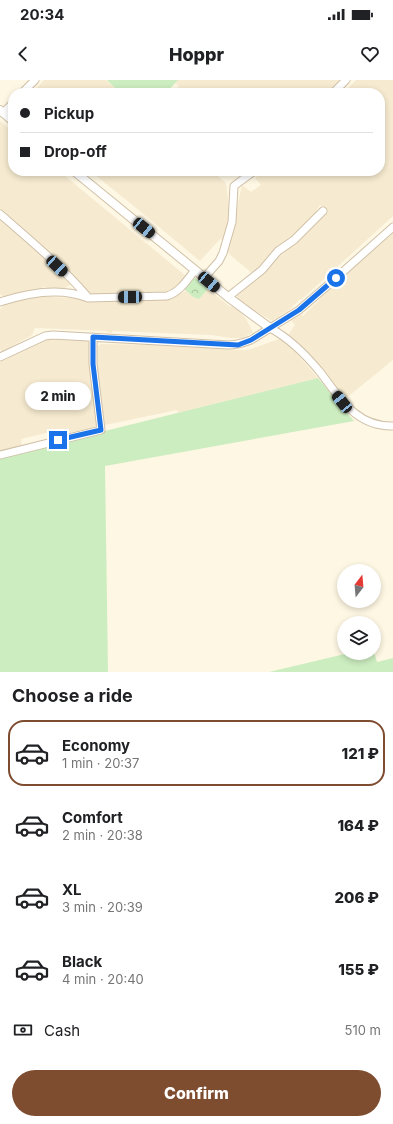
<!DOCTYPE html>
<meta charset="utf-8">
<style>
:root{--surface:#fff;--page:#f6f6f6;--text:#202124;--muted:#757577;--line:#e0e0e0;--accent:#7e4c2f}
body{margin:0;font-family:Inter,sans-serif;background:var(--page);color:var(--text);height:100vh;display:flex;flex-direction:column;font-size:15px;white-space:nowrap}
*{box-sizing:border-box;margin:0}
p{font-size:13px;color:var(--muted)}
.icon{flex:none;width:22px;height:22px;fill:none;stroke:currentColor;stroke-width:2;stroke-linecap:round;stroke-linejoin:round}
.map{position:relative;height:592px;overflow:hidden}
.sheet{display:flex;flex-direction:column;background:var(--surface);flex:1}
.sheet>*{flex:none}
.top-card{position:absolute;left:8px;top:8px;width:377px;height:88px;border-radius:16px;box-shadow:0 2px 6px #0003;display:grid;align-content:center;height:88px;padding:0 12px;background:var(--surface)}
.needle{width:26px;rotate:16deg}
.tools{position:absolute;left:337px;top:484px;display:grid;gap:8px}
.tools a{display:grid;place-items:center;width:44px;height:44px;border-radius:50%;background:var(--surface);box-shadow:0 2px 6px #0003;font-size:20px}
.end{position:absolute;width:18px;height:18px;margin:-9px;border:5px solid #1a73e8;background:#fff;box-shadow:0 0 0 2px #fff}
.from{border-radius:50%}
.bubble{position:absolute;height:28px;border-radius:14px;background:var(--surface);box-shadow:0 2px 6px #0003;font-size:13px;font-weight:800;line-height:28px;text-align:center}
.car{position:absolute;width:12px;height:24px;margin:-12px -6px;border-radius:5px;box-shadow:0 0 3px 1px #0007;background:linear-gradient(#222 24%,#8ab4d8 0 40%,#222 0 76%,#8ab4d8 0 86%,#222 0)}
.top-card b{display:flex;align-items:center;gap:14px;height:38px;font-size:15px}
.top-card b+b{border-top:1px solid var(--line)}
.top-card i{width:10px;height:10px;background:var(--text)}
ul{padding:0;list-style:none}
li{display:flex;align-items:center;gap:12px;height:66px;margin:0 8px 6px;padding:0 4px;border:2px solid transparent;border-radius:16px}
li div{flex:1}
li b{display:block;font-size:15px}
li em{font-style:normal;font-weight:800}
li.current{border-color:var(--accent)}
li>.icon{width:36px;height:36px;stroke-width:1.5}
h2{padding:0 12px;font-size:18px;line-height:48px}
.pay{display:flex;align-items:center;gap:10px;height:44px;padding:0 12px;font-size:15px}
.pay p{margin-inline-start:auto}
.action{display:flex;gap:8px;margin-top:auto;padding:8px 12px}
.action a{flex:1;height:46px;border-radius:24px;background:var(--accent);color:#fff;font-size:16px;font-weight:800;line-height:46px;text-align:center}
.status{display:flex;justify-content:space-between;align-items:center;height:28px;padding:0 20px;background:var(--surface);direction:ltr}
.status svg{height:11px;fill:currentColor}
header{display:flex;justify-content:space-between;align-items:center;height:52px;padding:0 12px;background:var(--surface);font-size:18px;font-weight:800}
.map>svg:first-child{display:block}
</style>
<div class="status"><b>20:34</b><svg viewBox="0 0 49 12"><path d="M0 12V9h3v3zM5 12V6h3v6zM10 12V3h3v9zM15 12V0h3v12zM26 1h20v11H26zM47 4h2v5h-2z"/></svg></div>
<header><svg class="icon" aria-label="back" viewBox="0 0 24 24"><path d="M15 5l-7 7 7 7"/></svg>Hoppr<svg class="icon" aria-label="heart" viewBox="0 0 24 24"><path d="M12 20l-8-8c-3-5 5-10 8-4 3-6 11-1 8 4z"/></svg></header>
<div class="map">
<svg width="393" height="592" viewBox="0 0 393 592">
<defs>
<pattern id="park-crowns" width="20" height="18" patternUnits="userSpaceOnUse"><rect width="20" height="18" fill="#ccedc0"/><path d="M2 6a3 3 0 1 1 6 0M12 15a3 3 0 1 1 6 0" fill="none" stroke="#aac39e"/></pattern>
</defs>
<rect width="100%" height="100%" fill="#fef7e3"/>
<!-- residential -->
<path fill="#f6ebd0" d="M44,0H106L120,13H32Z
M178,0H340L328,13H173L179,6L175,3Z
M356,0H393V136L301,220L300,219L289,230L272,241L250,228L237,218V213L265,192L287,167L299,158L327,132L320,125L317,129V133L256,192L252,193L229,174L228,171L242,105L251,112L261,105L255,98L262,91H380V13H343Z
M0,41L13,52V91H59L186,196L179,206L170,213L89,215L29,157L31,155L18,144L16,146L0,132Z
M90,91H212L226,103L230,136L223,160L220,159L200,181L130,123Z
M0,137L73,203L63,209L50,210L44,206L41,210L4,217L0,214Z
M393,151V280L345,319L288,255L295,245L289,238L298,232L303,236L359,180Z
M208,209L229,226L235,227L245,237L253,252L243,258H231L211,255L112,251V253L107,252V251L35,248L32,255L2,272L0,269V229L5,224V223L32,216L89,219L169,218L186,211L193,217L199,219Z
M282,258H283L318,298L178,333L177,330L105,345L95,284L94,266L100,265V264L156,265L239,270H248Z
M47,259L89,261L91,284L98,348L82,351L64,356L62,349L21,359L22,367L0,373V282Z"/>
<!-- grass -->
<path fill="#ccedc0" d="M107,0H178L166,13H120Z
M318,298L354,341L105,386L108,592H0V377Z
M374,572L377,582L393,578V592H269L349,573H374Z"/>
<!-- park -->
<path fill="url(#park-crowns)" d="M193,196L208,209L199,219L193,217L183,208Z"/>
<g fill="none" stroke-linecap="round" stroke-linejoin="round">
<!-- minor casing -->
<g stroke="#d0c0a8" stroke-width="9">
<path id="minor" d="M22,13L35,0
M333,13L346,0
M3,33L13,23
M0,134C30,160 61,186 87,216
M204,198L219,181L223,173L232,142L234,106L254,91
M228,217L262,190L278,171L294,160L323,131
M0,222C27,213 61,207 88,218L167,216C180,212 187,200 195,190
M270,248C289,258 306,275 320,292C340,318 356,347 393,346
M0,277L45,256L53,255L228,265C236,265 243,263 251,260L299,230L327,206L393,147
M0,375L101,350L93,284V257"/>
</g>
<!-- tertiary casing -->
<g stroke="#d0c0a8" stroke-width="10">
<path id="tertiary" d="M0,30L13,41
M74,91L228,217L270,248"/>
</g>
<!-- minor -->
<use href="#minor" stroke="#fff" stroke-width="7"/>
<!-- tertiary -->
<use href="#tertiary" stroke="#fff" stroke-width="8"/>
</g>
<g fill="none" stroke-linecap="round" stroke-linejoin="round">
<!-- route -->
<path stroke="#1a73e8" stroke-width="5" d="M58,360L101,350L93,284V257L238,265L251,260L299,230L336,198"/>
</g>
</svg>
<div class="tools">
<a><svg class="needle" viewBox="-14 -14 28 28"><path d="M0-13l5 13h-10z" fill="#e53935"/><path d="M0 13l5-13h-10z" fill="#757577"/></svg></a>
<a><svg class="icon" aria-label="layers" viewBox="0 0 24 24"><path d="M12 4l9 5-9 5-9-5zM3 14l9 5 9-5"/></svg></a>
</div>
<i class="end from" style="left:336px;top:198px"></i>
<i class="end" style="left:58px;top:360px"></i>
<div class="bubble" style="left:25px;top:302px;width:66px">2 min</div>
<i class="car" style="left:144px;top:148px;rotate:129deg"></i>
<i class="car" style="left:57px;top:186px;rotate:133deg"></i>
<i class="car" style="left:209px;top:202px;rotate:130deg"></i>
<i class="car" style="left:130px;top:217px;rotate:269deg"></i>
<i class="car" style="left:342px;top:322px;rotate:322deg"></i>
<div class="top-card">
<b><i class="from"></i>Pickup</b>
<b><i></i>Drop-off</b>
</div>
</div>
<section class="sheet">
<h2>Choose a ride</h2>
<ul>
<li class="current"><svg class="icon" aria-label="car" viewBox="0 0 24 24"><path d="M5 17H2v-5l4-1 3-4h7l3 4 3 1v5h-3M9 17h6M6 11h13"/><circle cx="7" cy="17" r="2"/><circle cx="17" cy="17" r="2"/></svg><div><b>Economy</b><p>1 min · 20:37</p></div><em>121 ₽</em></li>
<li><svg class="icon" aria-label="car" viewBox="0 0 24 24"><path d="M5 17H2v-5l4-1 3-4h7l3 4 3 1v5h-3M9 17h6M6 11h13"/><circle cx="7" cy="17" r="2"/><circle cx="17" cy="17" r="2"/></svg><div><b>Comfort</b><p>2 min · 20:38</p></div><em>164 ₽</em></li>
<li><svg class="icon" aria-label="car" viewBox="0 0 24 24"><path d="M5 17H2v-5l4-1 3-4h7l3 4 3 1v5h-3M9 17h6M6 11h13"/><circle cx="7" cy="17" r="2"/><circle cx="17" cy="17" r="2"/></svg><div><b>XL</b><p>3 min · 20:39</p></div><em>206 ₽</em></li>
<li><svg class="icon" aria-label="car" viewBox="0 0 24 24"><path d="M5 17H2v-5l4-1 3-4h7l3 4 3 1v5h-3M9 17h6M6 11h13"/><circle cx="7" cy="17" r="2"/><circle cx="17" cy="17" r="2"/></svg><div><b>Black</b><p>4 min · 20:40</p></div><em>155 ₽</em></li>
</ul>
<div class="pay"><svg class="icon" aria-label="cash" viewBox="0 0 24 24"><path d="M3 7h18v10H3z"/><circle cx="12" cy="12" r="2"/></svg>Cash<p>510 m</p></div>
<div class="action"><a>Confirm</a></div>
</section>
